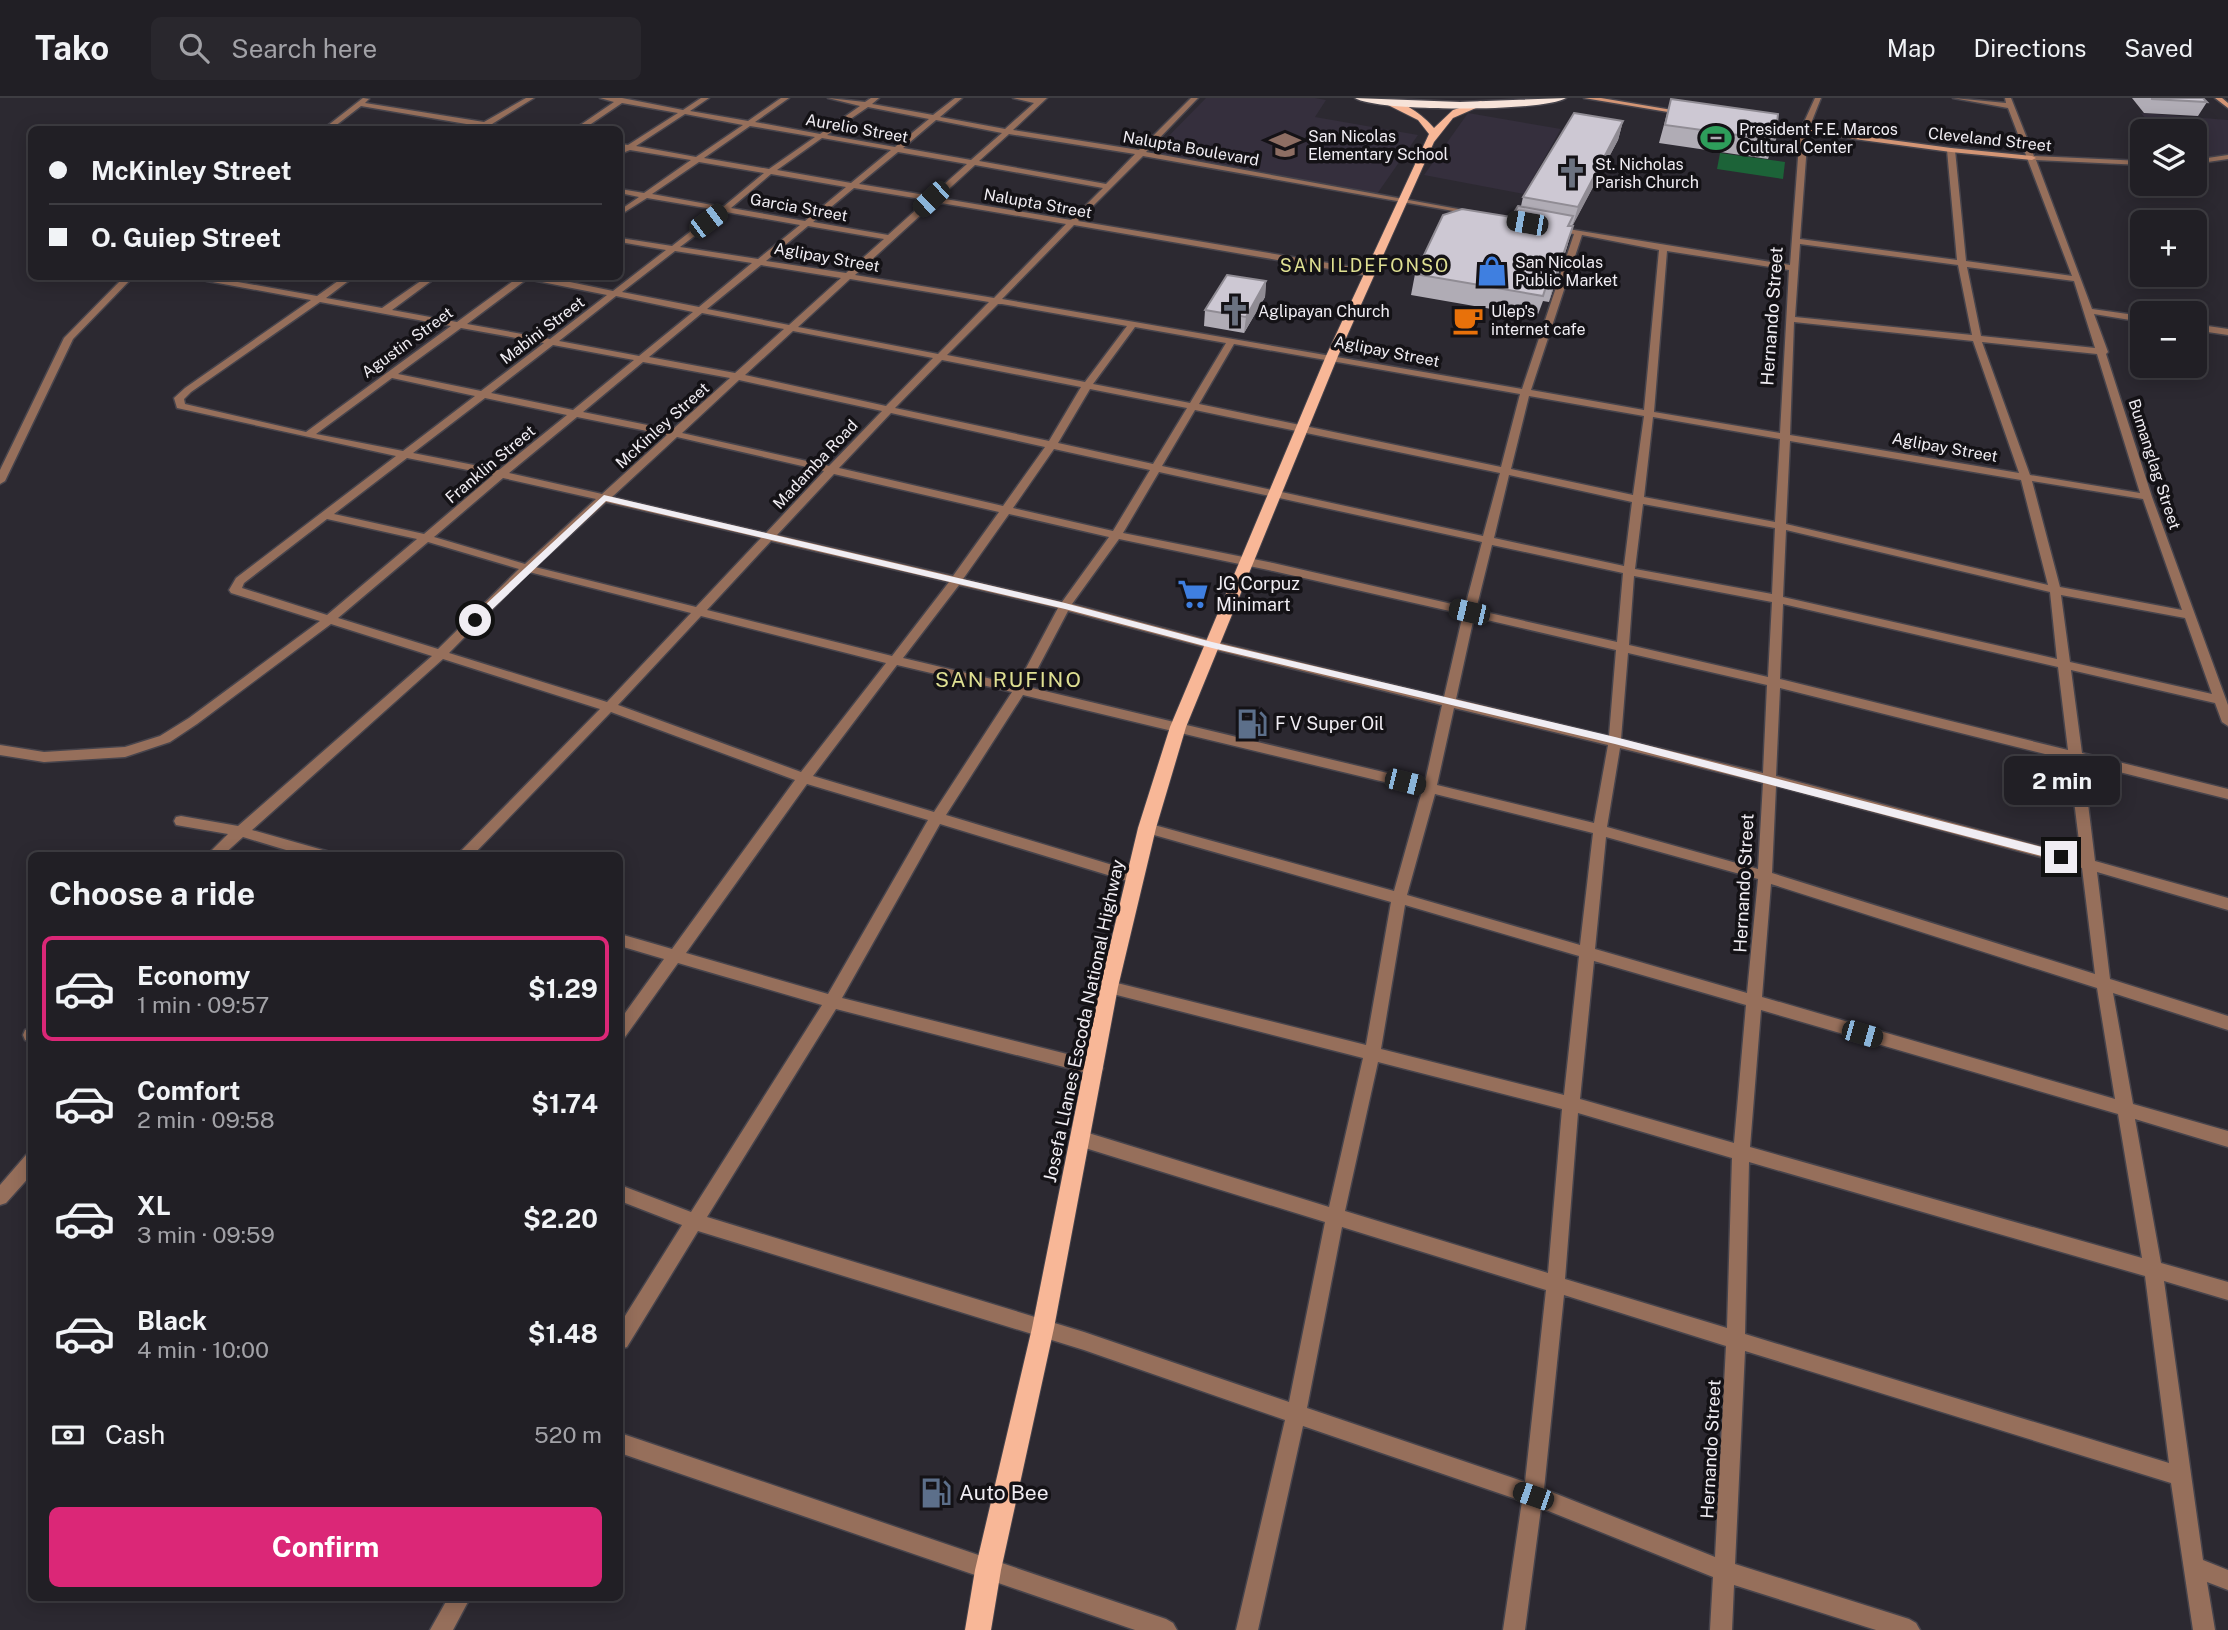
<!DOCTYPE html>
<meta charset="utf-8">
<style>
:root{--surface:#211f25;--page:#29272d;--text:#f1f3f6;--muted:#a2a2a7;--line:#3e3d42;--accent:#db2777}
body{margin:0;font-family:"Public Sans",sans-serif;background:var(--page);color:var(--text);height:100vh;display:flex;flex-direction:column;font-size:26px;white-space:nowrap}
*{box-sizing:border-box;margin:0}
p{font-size:23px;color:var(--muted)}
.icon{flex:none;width:38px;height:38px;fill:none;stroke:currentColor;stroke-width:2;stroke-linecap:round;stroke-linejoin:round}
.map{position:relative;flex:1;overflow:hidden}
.panel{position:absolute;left:28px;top:754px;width:595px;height:749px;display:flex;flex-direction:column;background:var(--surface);border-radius:10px;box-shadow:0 4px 18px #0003,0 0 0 2px var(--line)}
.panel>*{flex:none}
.banner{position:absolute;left:28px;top:28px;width:595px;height:154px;border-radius:10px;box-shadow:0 4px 18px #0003,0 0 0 2px var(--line);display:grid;align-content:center;height:154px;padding:0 21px;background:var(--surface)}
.fabs{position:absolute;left:2130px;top:21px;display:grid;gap:14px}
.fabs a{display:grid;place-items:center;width:77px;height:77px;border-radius:10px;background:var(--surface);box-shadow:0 4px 18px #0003,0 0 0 2px var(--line);font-size:35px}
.end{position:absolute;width:32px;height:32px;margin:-16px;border:9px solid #f0edf3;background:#111;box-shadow:0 0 0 4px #111}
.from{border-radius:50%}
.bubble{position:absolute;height:49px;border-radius:10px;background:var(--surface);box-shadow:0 4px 18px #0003,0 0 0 2px var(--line);font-size:23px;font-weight:700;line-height:49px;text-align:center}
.car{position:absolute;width:21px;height:42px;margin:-21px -10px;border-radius:9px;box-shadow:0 0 5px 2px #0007;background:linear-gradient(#222 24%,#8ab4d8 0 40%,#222 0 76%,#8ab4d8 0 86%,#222 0)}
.banner b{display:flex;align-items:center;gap:24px;height:66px;font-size:26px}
.banner b+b{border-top:2px solid var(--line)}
.banner i{width:18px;height:18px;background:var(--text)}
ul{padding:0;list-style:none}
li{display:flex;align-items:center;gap:21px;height:105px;margin:0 14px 10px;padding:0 7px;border:4px solid transparent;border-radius:10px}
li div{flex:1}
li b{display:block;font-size:26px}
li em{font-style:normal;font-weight:700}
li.active{border-color:var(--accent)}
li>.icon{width:63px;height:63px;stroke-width:1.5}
h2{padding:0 21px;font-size:32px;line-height:84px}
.pay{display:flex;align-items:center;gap:18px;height:77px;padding:0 21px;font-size:26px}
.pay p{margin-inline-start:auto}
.cta{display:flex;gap:14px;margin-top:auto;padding:14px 21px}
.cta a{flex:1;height:80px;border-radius:10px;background:var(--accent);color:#fff;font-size:28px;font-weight:700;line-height:80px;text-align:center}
header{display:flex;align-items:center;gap:42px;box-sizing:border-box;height:98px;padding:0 35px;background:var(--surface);border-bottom:2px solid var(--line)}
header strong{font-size:33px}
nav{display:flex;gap:38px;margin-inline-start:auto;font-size:24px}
.search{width:490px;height:63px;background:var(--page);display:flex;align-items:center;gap:18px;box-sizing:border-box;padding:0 24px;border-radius:10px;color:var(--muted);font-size:26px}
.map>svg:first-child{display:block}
</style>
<header>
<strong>Tako</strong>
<div class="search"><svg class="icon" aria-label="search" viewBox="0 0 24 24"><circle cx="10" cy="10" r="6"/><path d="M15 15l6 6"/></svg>Search here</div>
<nav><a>Map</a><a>Directions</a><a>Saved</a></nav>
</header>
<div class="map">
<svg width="2228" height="1532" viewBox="0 0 2228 1532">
<rect width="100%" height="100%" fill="#2c2931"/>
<!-- built -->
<path fill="#352f3d" d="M1206,0H1315L1326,2L1315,19L1418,37L1377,96L1150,57Z
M1468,15L1561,31L1524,96L1424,77Z
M2141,15L2228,22V56L2195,62L2194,33H2156Z"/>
<!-- green -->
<path fill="#1c6338" d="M1720,55L1785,64L1783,81L1717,71Z"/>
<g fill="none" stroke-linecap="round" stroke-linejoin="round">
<!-- street casing -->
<g stroke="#47444c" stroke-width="3">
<path id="street" d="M363,0L369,1L365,5L484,24L526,0H534L492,26L521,32L484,29L361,8L330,32H322Z
M600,0H622L683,12L701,0H709L690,13L748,23L781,0H789L755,24L820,36L860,8L828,0L865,4L871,0H879L872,6L933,17L955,0H962L940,19L1005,31L1034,5L1013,0H1047L1013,32L1139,52L1191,0H1198L1146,54L1480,115L1476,117L1143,58L1078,123L1370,172L1374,175L1370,178L1074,127L1002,201L1522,291L1574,136L1568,135V131L1790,167L1800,33L1815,0H1821L1808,33L1800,141L1957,162L1947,52L1951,50L1955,52L1966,163L2072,178L2008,10L1953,0L2006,5L2005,0H2011L2034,58L2142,63V67L2036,62L2092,211L2142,218V224L2094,216L2108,254L2106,256L2152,399L2228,607V628L2222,624L2215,605L2071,572L2082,655L2228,691V701L2083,665L2095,763L2228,800V812L2097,774L2110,881L2228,918V932L2113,895L2133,1006L2228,1033V1049L2135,1021L2161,1165L2228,1184V1202L2164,1183L2203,1462L2228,1472V1492L2207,1484L2215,1532H2193L2171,1385L1745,1253L1735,1466L1909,1521L1916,1525L1920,1532H1876L1734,1487L1732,1532H1710L1713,1479L1541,1410L1525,1532H1503L1522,1403L1303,1328L1258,1532H1236L1285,1322L1084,1252L698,1133L627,1249L620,1251V1226L682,1127L620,1103V1087L691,1114L822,907L678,865L625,939L620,941V922L664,861L620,848V836L672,851L795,682L611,614L472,758H456L600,611L443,561L252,732L330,754L332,758H306L243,739L222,758H206L228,736L176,727L174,723L176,719L181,718L238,728L432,558L331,526L197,626L170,644L125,659L44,664L0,657V647L44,654L125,649L160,638L189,620L320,523L231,495L229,492L236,480L396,358L177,310L174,300L185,290L311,202L207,183L204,182V178L317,198L345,178H355L326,200L382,210L428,178H438L392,212L457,224L520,178H541L613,193L666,152L620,144V140L672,148L718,112L647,100L620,117V112L639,99L620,95V91L644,95L691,62L630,52L625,54L620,50V46L628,47L678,15L622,5L582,32H573L614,4ZM868,9L929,21L895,49L827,37ZM685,16L743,27L696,59L636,48ZM936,22L1002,35L971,62L903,50ZM750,28L815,39L769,71L704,60ZM1009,36L1135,56L1106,86L979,63ZM822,40L891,52L851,85L777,72ZM898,54L967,66L931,98L859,86ZM699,64L764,75L723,109L652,96ZM975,67L1103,90L1071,122L939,100ZM771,76L846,89L805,123L731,110ZM854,90L927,102L888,137L813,124ZM935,104L1066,126L994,200L855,177ZM726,114L800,127L758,161L680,149ZM808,128L884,141L846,175L766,163ZM1582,137L1659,152L1644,312L1531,292ZM1800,146L1958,167L1972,237L1795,219ZM675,153L752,165L699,209L622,194ZM1667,153L1789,172L1780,335L1654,314ZM761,167L841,180L789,227L707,211ZM1967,169L2074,183L2095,250L1981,238ZM527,181L607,197L550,241L467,226ZM850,181L989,204L938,256L798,229ZM616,198L693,214L639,258L559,243ZM320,204L451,228L306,334L185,306L184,301L191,294ZM998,206H1002L1127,228L1085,284L947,257ZM702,215L784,231L735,275L649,259ZM1794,224L1973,243L2019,375L1790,337ZM1135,229L1226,245L1190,305L1093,286ZM461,230L544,245L481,293L398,276ZM793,233L933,260L886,308L745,277ZM1982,244L2097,256L2140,395L2030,377ZM1234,246L1520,296L1501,369L1199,306ZM553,247L634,262L573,312L491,295ZM942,262L1081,289L1049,343L895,310ZM643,264L730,280L672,332L583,314ZM392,280L475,298L403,353L316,336ZM739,282L882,313L829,368L682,335ZM1090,291L1187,310L1153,366L1058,345ZM1529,298L1644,318L1633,397L1511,371ZM485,300L567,317L499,372L413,355ZM1195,312L1500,375L1483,438L1162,368ZM891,315L1045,349L1003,408L839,370ZM577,319L667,337L602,396L509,375ZM1653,319L1780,341L1775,424L1644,399ZM677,339L824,373L766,435L612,399ZM1790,343L2021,382L2048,487L1786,426ZM1054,351L1150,372L1113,433L1013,410ZM407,360L493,377L424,436L334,416ZM1159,374L1482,444L1465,509L1273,465L1123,435ZM834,376L999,414L953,478L777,437ZM1509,377L1632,404L1624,468L1494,440ZM503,380L596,401L525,466L434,439ZM2032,383L2143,401L2182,512L2060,489ZM606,404L761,440L696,509L535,469ZM1643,406L1775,430L1772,496L1635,471ZM1009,416L1109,439L1062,504L963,481ZM327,421L417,441L327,517L242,490L244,485ZM1786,432L2050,494L2057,561L1783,499ZM1119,441L1273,473L1463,516L1444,599L1212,543L1072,506ZM771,443L949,484L892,558L707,512ZM428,444L519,471L438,551L338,520ZM1492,447L1623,475L1617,544L1476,512ZM529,474L691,515L607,604L449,555ZM1634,478L1772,504L1768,579L1629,547ZM959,487L1058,510L1017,587L903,560ZM2061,497L2185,520L2212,596L2070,564ZM1783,506L2058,569L2068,652L1780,581ZM1068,513L1212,551L1442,607L1425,684L1028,589ZM701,518L886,565L801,674L618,607ZM1474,519L1616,552L1609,638L1456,601ZM1628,555L1767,587L1763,675L1621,641ZM897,567L1012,594L934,714L813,678ZM1780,590L2069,662L2081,759L1776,678ZM1023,597L1422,693L1394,793L1147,725L1140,730L1147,735L1391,804L1366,947L1109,883L1104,885L1101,889L1104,893L1109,895L1363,960L1329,1109L1082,1033L1076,1036L1074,1041L1076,1046L1082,1049L1325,1124L1289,1304L1084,1234L707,1119L836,911L1095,977L1101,975L1103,970L1101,965L1095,963L842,900L940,726L1134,785L1139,783L1141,779L1139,775L946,717ZM1454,610L1608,647L1594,725L1437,687ZM1620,650L1763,685L1758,771L1607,729ZM807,686L928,722L828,896L686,855ZM1776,688L2082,770L2095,876L1772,775ZM1435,696L1593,735L1580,847L1407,797ZM1606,739L1758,781L1747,895L1595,851ZM1771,786L2097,890L2115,1001L1762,899ZM1405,807L1579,858L1564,997L1381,951ZM1594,863L1746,907L1734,1045L1580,1001ZM1761,912L2118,1016L2142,1160L1750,1049ZM1378,964L1562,1011L1548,1175L1345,1113ZM1578,1015L1732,1060L1727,1230L1565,1181ZM1749,1064L2145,1178L2169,1365L1745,1236ZM1342,1129L1546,1192L1525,1384L1307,1310ZM1564,1197L1726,1248L1715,1459L1544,1391Z
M2228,57V61L2194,66V62Z
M125,178H134L73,241L5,383L0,386V372L64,240Z
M2194,226L2228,231V237L2194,232Z
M31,930H32V944L25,942L23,937L25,932Z
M32,1055V1076L6,1105L0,1107V1087L26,1057Z
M620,1335L1166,1521L1173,1525L1177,1532H1135L620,1355Z
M448,1500H470L453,1532H430Z"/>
</g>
<!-- secondary casing -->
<g stroke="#47444c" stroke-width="3">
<path id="secondary" d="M1584,0H1601L1690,15L1686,17Z
M2215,0H2222L2228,5V10Z
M1755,24L1951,50L2032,58L2036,60L2032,62L1951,54L1758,28Z"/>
</g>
<!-- primary casing -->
<g stroke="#47444c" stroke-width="2">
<path id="primary" d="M1386,2C1403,2 1423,17 1434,30L1453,12L1481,3L1485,6L1453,20L1434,44L1338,258L1186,629L1156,730L1118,889L1054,1230L1001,1472L991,1532H965L975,1472L1032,1230L1100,889L1138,730L1170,629L1326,258L1429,36L1418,22L1386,6Z"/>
</g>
<!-- highway casing -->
<g stroke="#47444c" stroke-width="3">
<path id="highway" d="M1355,0L1460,4L1566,0C1545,14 1376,14 1355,0Z"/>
</g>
<!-- street -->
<use href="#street" fill="#966f5b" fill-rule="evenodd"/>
<!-- secondary -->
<use href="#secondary" fill="#d39575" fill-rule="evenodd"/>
<!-- primary -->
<use href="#primary" fill="#f8b797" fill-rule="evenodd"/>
<!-- highway -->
<use href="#highway" fill="#f7e3d9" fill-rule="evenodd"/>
</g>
<!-- wall -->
<path fill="#b0acb5" d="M2132,0H2203L2207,4L2198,18L2144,15Z
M1671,1L1775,42L1768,61L1659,45Z
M1623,23L1618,42L1572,128L1567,149L1549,204L1543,203L1537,219L1411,197L1415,176L1511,119L1521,108L1523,99Z
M1266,183L1265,199L1244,235L1204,228L1205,212Z"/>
<!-- shaded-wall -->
<path fill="#908c94" d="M1623,23L1618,42L1572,129L1578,109Z
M1573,128L1567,149L1549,204L1554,183Z
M1266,183L1265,199L1244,235L1246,219Z"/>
<!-- building -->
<path fill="#cdc8d3" stroke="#908c94" stroke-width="2" d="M2152,0H2203L2207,4L2152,1Z
M1671,1L1778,16L1775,42L1665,27Z
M1574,15L1623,23L1578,109L1523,99Z
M1518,108L1573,118L1568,128H1573L1554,183L1548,182L1543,198L1415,176L1443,117L1462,111L1511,119Z
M1227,177L1266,183L1246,219L1205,212Z"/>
<!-- route -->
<path fill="#f0edf3" d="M604,397L1065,505L1212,544L1615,639L2061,754L2067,759L2061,763L1615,646L1212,550L1065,511L606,403L479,524H472V519Z"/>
<!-- icons -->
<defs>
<g id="stadium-bare" transform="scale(2.415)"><path d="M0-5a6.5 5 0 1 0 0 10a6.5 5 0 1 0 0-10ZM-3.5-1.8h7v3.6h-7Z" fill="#2e9e5b" stroke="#141216" stroke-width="2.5" paint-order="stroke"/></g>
<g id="school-bare" transform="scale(2.415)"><path d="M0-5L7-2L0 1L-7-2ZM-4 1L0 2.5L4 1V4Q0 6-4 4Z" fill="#8d6e63" stroke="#141216" stroke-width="2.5" paint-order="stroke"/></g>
<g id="church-bare" transform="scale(2.415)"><path d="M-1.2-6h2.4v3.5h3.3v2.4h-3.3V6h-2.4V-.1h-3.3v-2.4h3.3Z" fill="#6b7280" stroke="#141216" stroke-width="2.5" paint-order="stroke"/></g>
<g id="shop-bare" transform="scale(2.415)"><path d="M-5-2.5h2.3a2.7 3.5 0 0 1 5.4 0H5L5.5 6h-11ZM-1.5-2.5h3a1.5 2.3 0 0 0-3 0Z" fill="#3f7fe0" stroke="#141216" stroke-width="2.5" paint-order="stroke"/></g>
<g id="cafe-bare" transform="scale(2.415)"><path d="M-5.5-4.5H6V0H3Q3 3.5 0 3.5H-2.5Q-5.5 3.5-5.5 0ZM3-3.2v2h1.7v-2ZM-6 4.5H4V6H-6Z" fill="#e8710a" stroke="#141216" stroke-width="2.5" paint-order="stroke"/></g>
<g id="supermarket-bare" transform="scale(2.415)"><path d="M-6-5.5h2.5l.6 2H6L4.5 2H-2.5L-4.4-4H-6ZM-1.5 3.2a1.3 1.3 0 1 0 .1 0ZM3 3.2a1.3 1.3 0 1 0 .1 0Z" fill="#3f7fe0" stroke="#141216" stroke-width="2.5" paint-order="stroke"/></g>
<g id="fuel-bare" transform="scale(2.415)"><path d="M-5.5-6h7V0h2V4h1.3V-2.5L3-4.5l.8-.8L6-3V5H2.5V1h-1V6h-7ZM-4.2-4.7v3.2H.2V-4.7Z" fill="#5c6f8a" stroke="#141216" stroke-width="2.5" paint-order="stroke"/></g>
</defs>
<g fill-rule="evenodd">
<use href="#stadium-bare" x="1716" y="40"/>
<use href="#school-bare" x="1285" y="47"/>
<use href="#church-bare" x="1572" y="75"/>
<use href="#shop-bare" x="1492" y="173"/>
<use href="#church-bare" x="1235" y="213"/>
<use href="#cafe-bare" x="1468" y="222"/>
<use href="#supermarket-bare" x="1193" y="496"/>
<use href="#fuel-bare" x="1252" y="626"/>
<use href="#fuel-bare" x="936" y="1395"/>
</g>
<g text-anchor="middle" stroke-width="7" stroke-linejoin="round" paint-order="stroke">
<!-- far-street labels -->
<g font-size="16" fill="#f0edf3" stroke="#141216">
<text transform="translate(857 30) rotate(10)" y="6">Aurelio Street</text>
<text transform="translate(1990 41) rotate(6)" y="6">Cleveland Street</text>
<text transform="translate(1191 50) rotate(10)" y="6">Nalupta Boulevard</text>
<text transform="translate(1038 105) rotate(10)" y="6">Nalupta Street</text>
<text transform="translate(799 109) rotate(10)" y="6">Garcia Street</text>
<text transform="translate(827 159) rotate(10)" y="6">Aglipay Street</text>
<text transform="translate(542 232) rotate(-37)" y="6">Mabini Street</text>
<text transform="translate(407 244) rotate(-36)" y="6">Agustin Street</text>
<text transform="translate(1387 253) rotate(11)" y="6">Aglipay Street</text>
<text transform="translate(662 327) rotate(-42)" y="6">McKinley Street</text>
<text transform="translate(1945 349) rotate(10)" y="6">Aglipay Street</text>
<text transform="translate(490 366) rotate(-40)" y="6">Franklin Street</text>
<text transform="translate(815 366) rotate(-47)" y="6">Madamba Road</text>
<text transform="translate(2155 366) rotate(72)" y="6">Bumanglag Street</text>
</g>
<!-- far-poi labels -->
<g font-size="16" fill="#f0edf3" stroke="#141216" text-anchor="start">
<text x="1739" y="37">President F.E. Marcos<tspan x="1739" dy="18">Cultural Center</tspan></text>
<text x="1308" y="44">San Nicolas<tspan x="1308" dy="18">Elementary School</tspan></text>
<text x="1595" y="72">St. Nicholas<tspan x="1595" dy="18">Parish Church</tspan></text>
<text x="1515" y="170">San Nicolas<tspan x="1515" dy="18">Public Market</tspan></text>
<text x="1258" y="219">Aglipayan Church</text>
<text x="1491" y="219">Ulep's<tspan x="1491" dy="18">internet cafe</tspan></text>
</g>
<!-- far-quarter labels -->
<g font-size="18" letter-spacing="2" fill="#dfe092" stroke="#141216">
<text x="1365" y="174">SAN ILDEFONSO</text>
</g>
<!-- street labels -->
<g font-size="18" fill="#f0edf3" stroke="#141216">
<text transform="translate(1772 218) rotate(-86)" y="6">Hernando Street</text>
<text transform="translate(1744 785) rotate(-87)" y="6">Hernando Street</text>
<text transform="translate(1084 923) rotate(-78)" y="6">Josefa Llanes Escoda National Highway</text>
<text transform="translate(1711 1351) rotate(-87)" y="6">Hernando Street</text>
</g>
<!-- poi labels -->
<g font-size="18" fill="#f0edf3" stroke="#141216" text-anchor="start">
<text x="1216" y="492">JG Corpuz<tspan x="1216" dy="21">Minimart</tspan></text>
<text x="1275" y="632">F V Super Oil</text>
</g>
<!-- quarter labels -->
<g font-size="21" letter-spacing="2" fill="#dfe092" stroke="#141216">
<text x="1009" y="589">SAN RUFINO</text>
</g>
<!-- near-poi labels -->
<g font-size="21" fill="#f0edf3" stroke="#141216" text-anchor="start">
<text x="959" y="1402">Auto Bee</text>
</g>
</g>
</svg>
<div class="fabs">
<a><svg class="icon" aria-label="layers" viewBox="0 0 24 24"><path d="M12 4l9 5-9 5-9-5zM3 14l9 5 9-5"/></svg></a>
<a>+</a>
<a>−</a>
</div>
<i class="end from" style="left:475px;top:522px"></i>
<i class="end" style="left:2061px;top:759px"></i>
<div class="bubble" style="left:2004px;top:658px;width:116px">2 min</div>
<i class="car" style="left:931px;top:101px;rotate:227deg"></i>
<i class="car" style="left:708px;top:123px;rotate:53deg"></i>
<i class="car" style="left:1527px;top:125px;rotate:280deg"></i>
<i class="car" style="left:1469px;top:514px;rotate:283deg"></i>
<i class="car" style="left:1405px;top:684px;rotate:104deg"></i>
<i class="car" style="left:1862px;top:936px;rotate:106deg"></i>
<i class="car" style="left:1533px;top:1398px;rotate:289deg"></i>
<div class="banner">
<b><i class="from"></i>McKinley Street</b>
<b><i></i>O. Guiep Street</b>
</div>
<section class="panel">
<h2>Choose a ride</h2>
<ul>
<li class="active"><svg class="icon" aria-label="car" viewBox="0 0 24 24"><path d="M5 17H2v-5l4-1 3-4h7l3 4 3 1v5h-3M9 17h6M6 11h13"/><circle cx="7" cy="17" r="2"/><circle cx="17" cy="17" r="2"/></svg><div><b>Economy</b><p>1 min · 09:57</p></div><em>$1.29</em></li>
<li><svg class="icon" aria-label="car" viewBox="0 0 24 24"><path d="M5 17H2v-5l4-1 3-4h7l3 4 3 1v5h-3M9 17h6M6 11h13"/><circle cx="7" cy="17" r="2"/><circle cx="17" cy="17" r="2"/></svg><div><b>Comfort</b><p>2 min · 09:58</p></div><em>$1.74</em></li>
<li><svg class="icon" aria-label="car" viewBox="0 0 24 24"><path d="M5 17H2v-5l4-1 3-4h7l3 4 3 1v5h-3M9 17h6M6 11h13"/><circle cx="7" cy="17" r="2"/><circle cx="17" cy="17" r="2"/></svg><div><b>XL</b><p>3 min · 09:59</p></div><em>$2.20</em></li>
<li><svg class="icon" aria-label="car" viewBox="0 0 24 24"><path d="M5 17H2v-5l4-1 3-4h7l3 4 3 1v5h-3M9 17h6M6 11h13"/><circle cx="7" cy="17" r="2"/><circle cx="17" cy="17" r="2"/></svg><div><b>Black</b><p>4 min · 10:00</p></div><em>$1.48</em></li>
</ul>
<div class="pay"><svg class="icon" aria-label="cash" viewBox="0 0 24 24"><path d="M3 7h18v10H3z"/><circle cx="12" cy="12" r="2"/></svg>Cash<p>520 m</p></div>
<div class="cta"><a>Confirm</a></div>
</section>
</div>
